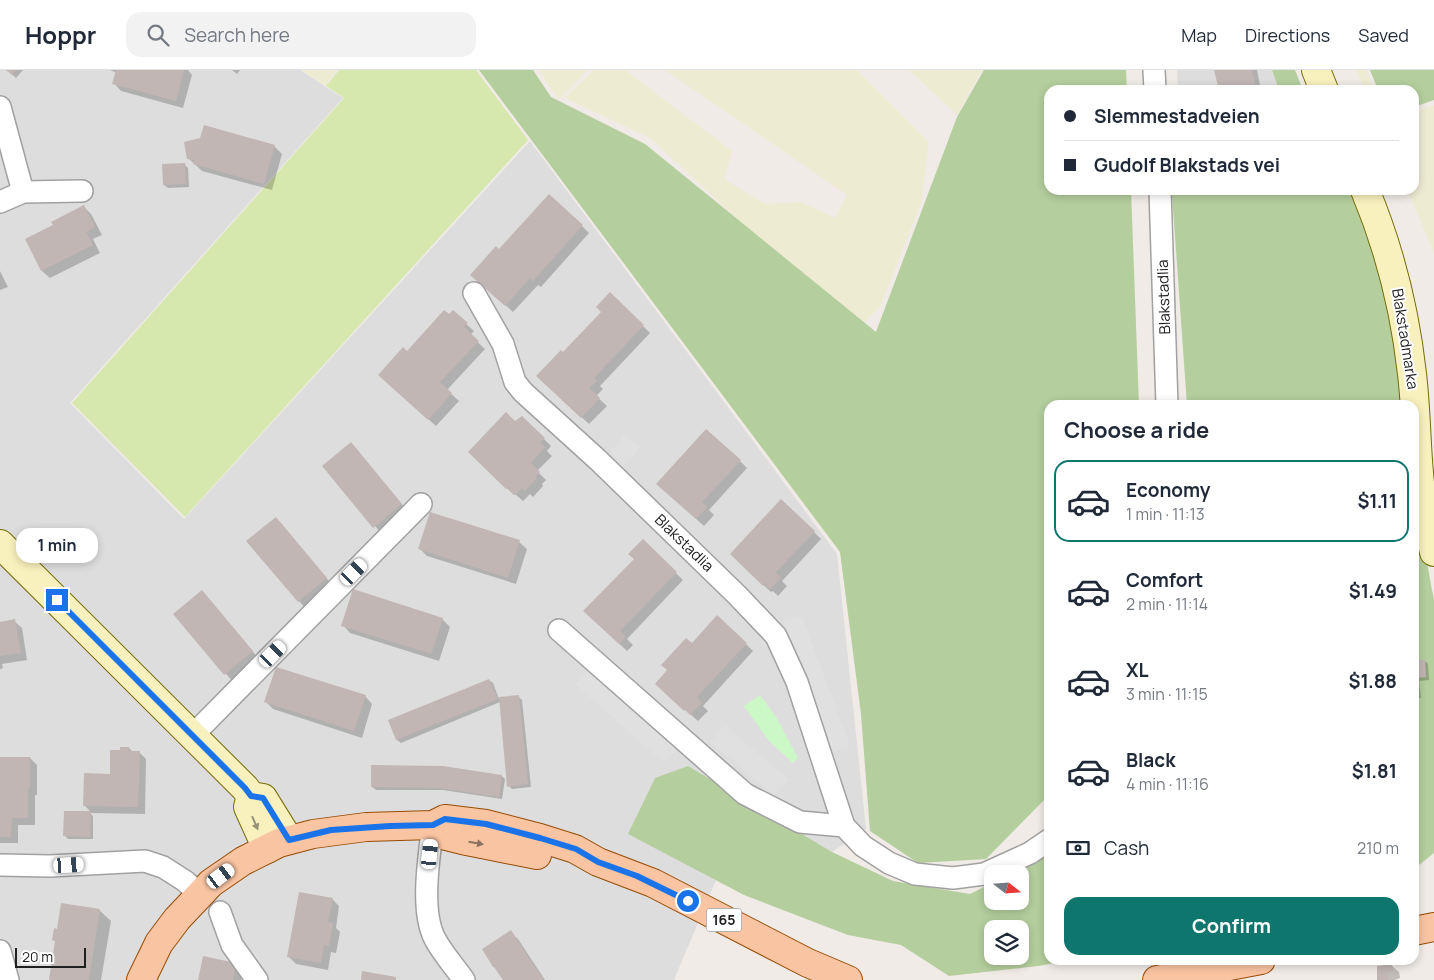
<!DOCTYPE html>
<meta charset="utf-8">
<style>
:root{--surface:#fff;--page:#f2f2f3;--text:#1f2937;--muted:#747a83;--line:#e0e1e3;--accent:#0f766e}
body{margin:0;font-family:Manrope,sans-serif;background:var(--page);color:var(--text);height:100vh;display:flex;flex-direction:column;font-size:19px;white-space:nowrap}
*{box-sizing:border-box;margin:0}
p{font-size:16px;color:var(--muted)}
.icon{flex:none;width:28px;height:28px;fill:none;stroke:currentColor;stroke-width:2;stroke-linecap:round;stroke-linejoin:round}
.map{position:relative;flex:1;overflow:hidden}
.side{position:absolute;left:1044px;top:330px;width:375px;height:565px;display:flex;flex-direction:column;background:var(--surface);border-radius:15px;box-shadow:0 2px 8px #0003}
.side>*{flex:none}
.banner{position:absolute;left:1044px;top:15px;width:375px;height:110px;border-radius:15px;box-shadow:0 2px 8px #0003;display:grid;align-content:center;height:110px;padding:0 20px;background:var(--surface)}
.needle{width:32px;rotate:107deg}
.controls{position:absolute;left:984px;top:795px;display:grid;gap:10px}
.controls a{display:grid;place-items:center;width:45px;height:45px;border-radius:10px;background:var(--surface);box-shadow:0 2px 8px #0003;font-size:25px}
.scale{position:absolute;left:15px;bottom:12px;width:71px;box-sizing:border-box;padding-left:5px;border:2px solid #202020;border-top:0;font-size:14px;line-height:18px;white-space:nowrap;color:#202020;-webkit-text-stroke:4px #fff;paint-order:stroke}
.end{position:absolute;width:22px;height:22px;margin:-11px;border:6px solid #1a73e8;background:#fff;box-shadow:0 0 0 2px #fff}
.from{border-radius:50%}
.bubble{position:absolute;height:35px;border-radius:15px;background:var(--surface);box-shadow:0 2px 8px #0003;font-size:16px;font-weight:700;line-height:35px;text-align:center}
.car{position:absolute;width:15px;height:30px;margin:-15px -8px;border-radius:6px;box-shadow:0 0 4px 1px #0007;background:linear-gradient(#fff 24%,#345 0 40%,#fff 0 76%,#345 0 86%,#fff 0)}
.banner b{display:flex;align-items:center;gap:18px;height:48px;font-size:19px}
.banner b+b{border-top:1px solid var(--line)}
.banner i{width:12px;height:12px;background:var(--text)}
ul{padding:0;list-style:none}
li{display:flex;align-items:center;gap:15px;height:82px;margin:0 10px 8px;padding:0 10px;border:2px solid transparent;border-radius:15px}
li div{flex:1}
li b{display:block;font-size:19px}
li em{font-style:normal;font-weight:700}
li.active{border-color:var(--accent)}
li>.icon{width:45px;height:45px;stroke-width:1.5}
h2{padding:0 20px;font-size:22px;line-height:60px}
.pay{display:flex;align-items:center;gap:12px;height:55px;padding:0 20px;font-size:19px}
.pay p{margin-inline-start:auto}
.button{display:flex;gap:10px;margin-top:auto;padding:10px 20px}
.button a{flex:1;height:58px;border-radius:15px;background:var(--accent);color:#fff;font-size:20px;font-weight:700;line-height:58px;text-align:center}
header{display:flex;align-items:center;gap:30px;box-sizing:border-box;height:70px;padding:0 25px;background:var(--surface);border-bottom:1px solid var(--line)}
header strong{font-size:24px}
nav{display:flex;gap:28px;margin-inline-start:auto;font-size:18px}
.search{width:350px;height:45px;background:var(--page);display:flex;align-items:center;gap:12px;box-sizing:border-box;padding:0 18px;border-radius:15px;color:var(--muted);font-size:19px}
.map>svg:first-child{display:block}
</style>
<header>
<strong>Hoppr</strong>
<div class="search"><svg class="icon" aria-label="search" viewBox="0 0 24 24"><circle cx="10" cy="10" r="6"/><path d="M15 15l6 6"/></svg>Search here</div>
<nav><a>Map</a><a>Directions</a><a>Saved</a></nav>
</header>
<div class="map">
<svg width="1434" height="910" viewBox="0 0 1434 910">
<rect width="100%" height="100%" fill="#f0ebe6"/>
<!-- residential -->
<path fill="#dedddd" d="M0,0H300L343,28L70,333L184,449L530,71L837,484L866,759L832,782L743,746L674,910H0Z
M1177,0H1272L1279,20H1178Z"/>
<!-- farmland -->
<path fill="#eeebd3" d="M302,0H337L325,16Z
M538,0H587L559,30Z
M594,0H625L732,81L724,109L765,134L801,132L835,148L847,125L665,0H857L929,72L921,133L880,237L862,255L748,159L650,68L565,28Z
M909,0H982L957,45Z
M1356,0H1366L1373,20H1364Z
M1434,35V183L1407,120H1414V42Z"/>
<!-- grass -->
<path fill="#d6e8ae" d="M339,0H476L528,70L185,447L72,333L344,28L326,16Z"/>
<!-- forest -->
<path fill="#b4ce9d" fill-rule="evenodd" d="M479,0H533L551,27L645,74L876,262L957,47L984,0H1126L1127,20H1049V120H1131L1139,335H1049V725L986,789L918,793L870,761L861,644L840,482Z
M1272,0H1295L1303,20H1279Z
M1370,0H1434V30L1414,37V20H1378Z
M1179,120H1350L1374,168L1405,335H1187L1172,124Z
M1414,385C1423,433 1423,481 1434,529V783L1414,799Z
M688,696L832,782L893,811L970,824L992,813V831H1020V804H1010L1049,785V890H1071L1038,896L949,906L901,875L848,865L744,825L628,764L655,708ZM992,859H1020V886H992Z"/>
<!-- park -->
<path fill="#cbf8c6" d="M760,625L776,647L798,688L793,693L769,671L744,636Z"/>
<!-- parking -->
<path fill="#e0e0e0" d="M624,366L640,377L624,396L610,383Z
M802,547L850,676L830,683L783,552Z
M591,598L677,679L663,692L575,614Z
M725,655L789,710L774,725L710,672Z"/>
<!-- shadow -->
<path fill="#0003" d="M7,0H23L16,8Z
M110,0H188L192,5L183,38L121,21L114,13L117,3Z
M232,0H240L237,4Z
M1215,0H1257L1261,20H1220Z
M274,76L282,84L272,120L202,101L188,88Z
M184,94L188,98L189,117L168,118L164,115Z
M84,137L91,144L102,165L93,169L100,183L50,208L42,201L27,169L54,156Z
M582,156L589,163L541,217L538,215L513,242L479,212L499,181Z
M0,201L8,217L0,220Z
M610,224L650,263L600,316L603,319L596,326L607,336L589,354L545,313L563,284L602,242Z
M453,242L474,261L470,265L485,279L447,320L459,331L436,356L387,312L407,282Z
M522,347L551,376L547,381L552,386L537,401L546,410L542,414L543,416L533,427L530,424L523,431L515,424L514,425L470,382Z
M358,381L408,442L382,464L323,396Z
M740,391L747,398L709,440L714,445L704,456L665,421Z
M283,456L333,516L306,539L299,531Z
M814,462L821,469L784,509L782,511L787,516L778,526L773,521L771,522L731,484Z
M643,471L683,510L627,569L633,575L627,581L592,548L635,489Z
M519,472L527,479L516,514L427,486L420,479Z
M209,529L259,589L233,612L175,544Z
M442,549L450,557L439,591L350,563L343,555Z
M14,551L22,558L27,590L2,594L3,598L0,599V553Z
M746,574L753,581L703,636L708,641L698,651L664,621L692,575Z
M1414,590L1417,592L1425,591L1428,594L1429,610L1419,611L1421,628H1414Z
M489,610L493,613L499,629L519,627L522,630L531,717L512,719L509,716L500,632L401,673L397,670L390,651Z
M365,626L372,634L362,668L273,639L266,632Z
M129,678L133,682H139L146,689L145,744L90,743L93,746V769H68L65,766V742H91L84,735L111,705L121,682Z
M0,688H30L37,695V725H35V755H18V773H0Z
M502,706L505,709L502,729L443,720H376L372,717Z
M332,829L339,836L336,858L340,862L336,883L331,882L328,900L296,894L289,887Z
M99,840L111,851L101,910H49L56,872L54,870L58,860Z
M510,862L518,869L545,910H504Z
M236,894L243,901L241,910H199Z
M1391,895L1399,902L1400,908L1394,910H1379Z"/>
<!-- building -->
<path fill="#c1b6b3" d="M6,0H16L12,5Z
M116,0H184L176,31L112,14Z
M1214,0H1252L1256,18L1248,20H1219Z
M204,55L275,75L264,114L193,94L194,90L187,89L184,72L200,68Z
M185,93L186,114L163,115L162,94Z
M549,124L583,155L533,211L530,208L505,236L470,205L496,176L499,179Z
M84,135L95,157L86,162L93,175L41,201L25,169L53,155L51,152Z
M610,222L644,255L594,308L597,311L589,318L600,328L581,348L536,306L561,280L563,282L601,242L596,237Z
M444,240L449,244L453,240L468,253L464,257L479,271L440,312L452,323L428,350L378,305L403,277L407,281Z
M506,342L515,351L522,346L545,368L540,373L545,377L531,393L540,402L536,406V409L525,421L522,418L515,425L507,418L506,419L468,382Z
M706,359L741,390L702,432L707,437L696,449L656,414Z
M351,372L402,434L373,458L322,396Z
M781,429L815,461L776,502V503L781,508L770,519L765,514L763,516L730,484Z
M430,442L520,470L508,508L418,479Z
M276,447L327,508L298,532L246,471Z
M643,469L677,502L620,561L626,567L619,574L583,541L634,489L628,484Z
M353,519L443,548L431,584L341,556Z
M202,520L253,581L224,605L173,544Z
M717,545L747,573L697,627L702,633L690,645L685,640L684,641L655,614L667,600L661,595L686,568L692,573Z
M15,549L21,583L0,586V552Z
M1414,589L1416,590H1425L1426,607L1417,608L1418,625H1414Z
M276,597L366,625L354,661L264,632Z
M489,609L498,629L396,670L388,650Z
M519,625L528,714L507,717L499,627Z
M120,677H129V681H140L138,737L83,736L84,703L110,704V680H120Z
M0,687H30V718H28V748H12L11,767H0Z
M371,695L443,696L502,705L499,727L439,718L371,717Z
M64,741H91L90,767L63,766Z
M299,822L333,828L328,852L333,853L329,876L324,875L321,893L287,887Z
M61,833L100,839L89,910H49L55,871L52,870L54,858L57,859Z
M511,860L529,888L544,910H503L494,897H493L482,879Z
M203,886L236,893L233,910H198Z
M1392,894L1393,901L1387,902L1388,910H1377V896Z
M362,901L396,907V910H361Z"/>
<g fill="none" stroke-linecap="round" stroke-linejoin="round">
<!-- street casing -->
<g stroke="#a1a1a1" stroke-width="24">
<path id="street" d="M1154,0L1155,20
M0,37L23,122
M1160,120L1167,335
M0,132L23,122L82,121
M474,223L503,274L515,312L523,322L598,390L737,525L776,566L797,612L844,756L863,776L889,793L915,804L953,808L984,804L1030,783L1049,770
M559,560L745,724L800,752L844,756
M192,666L421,434
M433,755C429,787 420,841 435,869C443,884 455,897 464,910
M0,795L50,796L145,791L163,797L185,811L199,824
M220,842L232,875L257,910
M0,881L8,910"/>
</g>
<!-- secondary casing -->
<g stroke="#756d08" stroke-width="30">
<path id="secondary" d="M1316,0L1324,20
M1365,120C1390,180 1405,240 1412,304C1416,337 1416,370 1419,403C1421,430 1428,456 1434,482
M0,474L245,718L251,726L263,728L289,770
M251,726L248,737L267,779"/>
</g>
<!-- primary casing -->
<g stroke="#974b05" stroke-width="30">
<path id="primary" d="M433,756L442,765L462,770L537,785
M1414,861L1434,857
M141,910L159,873L177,849L211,813L243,791L279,773L313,764L366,757L433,755L445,749L486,754L540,768L575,779L598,792L653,813L808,893L848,910
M1157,910L1261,890"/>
</g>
<!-- street -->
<use href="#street" stroke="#fff" stroke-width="21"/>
<!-- secondary -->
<use href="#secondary" stroke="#f8f0bd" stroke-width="28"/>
<!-- primary -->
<use href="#primary" stroke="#f9c4a2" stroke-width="28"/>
</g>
<!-- one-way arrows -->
<defs><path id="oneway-solid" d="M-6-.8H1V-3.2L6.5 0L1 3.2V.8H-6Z" transform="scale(1.25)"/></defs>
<use fill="#979276" href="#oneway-solid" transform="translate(255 753) rotate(67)"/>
<use fill="#8c7261" href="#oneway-solid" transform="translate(476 773) rotate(10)"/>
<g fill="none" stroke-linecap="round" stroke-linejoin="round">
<!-- route -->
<path stroke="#1a73e8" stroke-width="6" d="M57,530L245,718L251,726L263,728L289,770L331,760L390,756L433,755L445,749L486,754L540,768L576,779L598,792L637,806L688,831"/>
</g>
<g text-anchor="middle" stroke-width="4" stroke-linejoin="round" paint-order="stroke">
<!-- shield labels -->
<rect fill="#fff" stroke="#636363" stroke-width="1" x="706.5" y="838.5" width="35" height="23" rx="4"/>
<g font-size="14" font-weight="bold" fill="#202020">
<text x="724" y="855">165</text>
</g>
<!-- street labels -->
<g font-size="15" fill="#202020" stroke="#fff">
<text transform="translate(1164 227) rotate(-92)" y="5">Blakstadlia</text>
<text transform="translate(1405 269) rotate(81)" y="5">Blakstadmarka</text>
<text transform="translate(684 473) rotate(44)" y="5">Blakstadlia</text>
</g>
</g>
</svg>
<div class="controls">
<a><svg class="needle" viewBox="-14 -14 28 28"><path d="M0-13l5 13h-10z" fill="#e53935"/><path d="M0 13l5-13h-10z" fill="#747a83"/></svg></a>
<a><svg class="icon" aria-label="layers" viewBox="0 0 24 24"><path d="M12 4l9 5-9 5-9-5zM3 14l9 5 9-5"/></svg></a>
</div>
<div class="scale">20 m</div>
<i class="end from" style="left:688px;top:831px"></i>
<i class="end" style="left:57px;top:530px"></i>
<div class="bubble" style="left:16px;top:458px;width:82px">1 min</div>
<i class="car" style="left:354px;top:502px;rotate:45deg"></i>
<i class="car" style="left:273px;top:584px;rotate:45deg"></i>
<i class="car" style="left:430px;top:784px;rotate:6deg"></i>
<i class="car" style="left:69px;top:795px;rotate:87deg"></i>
<i class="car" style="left:221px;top:806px;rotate:53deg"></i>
<div class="banner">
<b><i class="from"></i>Slemmestadveien</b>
<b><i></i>Gudolf Blakstads vei</b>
</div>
<section class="side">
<h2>Choose a ride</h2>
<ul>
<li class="active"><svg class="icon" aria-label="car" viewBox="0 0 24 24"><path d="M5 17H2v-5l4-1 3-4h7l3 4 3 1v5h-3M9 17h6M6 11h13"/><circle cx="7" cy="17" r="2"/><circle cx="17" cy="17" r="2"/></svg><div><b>Economy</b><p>1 min · 11:13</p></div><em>$1.11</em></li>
<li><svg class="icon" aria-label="car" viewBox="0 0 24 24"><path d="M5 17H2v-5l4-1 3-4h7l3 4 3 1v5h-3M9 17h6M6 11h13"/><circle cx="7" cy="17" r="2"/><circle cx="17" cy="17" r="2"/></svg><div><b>Comfort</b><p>2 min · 11:14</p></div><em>$1.49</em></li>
<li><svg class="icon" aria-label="car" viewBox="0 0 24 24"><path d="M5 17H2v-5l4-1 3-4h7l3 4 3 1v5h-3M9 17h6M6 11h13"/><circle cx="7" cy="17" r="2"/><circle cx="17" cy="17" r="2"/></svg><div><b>XL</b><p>3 min · 11:15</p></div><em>$1.88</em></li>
<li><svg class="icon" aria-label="car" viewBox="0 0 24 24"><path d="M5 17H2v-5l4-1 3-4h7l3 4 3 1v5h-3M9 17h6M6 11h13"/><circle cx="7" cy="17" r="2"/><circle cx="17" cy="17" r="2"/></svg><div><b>Black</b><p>4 min · 11:16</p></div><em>$1.81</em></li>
</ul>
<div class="pay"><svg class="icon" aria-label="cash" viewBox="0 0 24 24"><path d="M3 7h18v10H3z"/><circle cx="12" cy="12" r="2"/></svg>Cash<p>210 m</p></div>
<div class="button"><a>Confirm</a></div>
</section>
</div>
